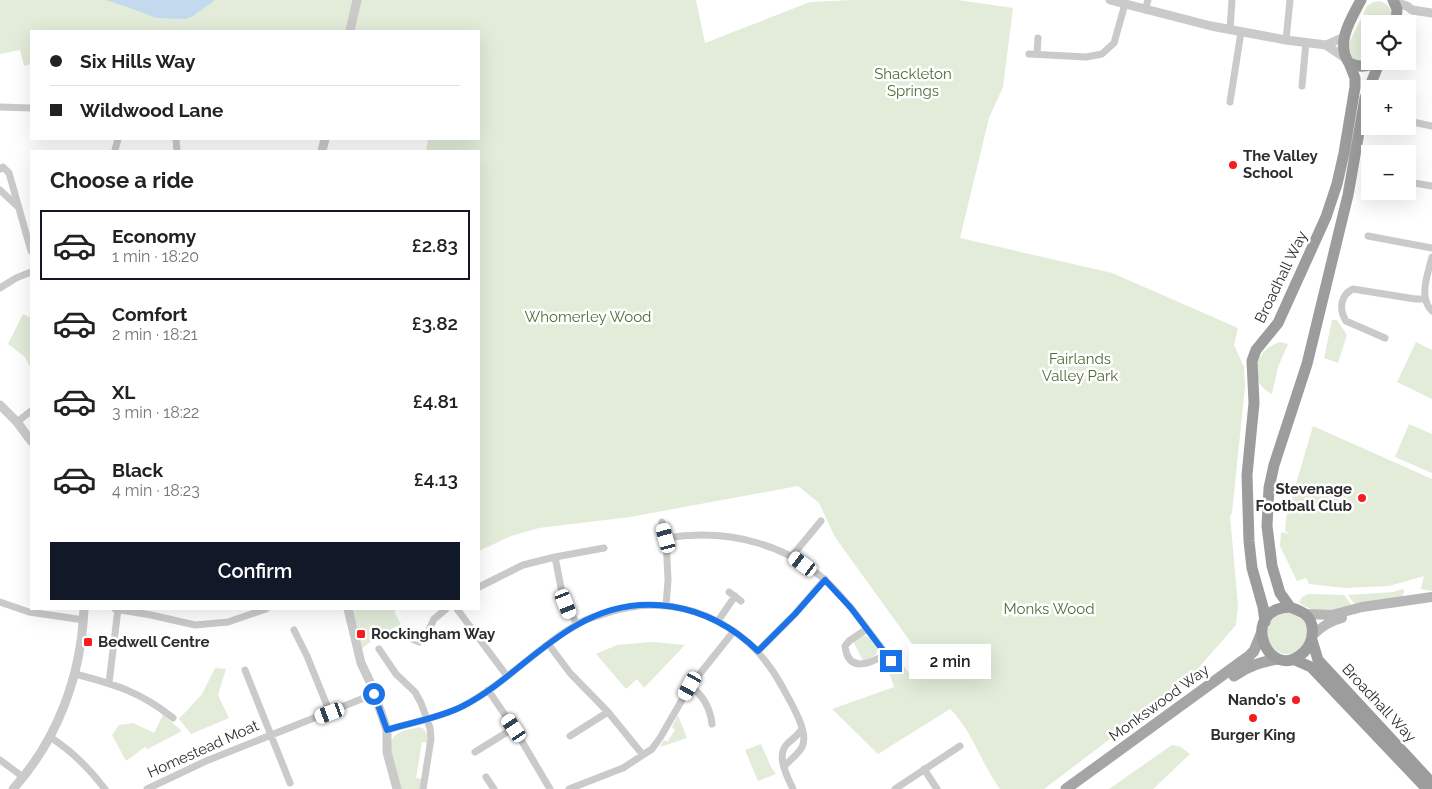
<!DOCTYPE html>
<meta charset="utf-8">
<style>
:root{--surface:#fff;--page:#f6f6f6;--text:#222;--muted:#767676;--line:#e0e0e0;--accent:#111827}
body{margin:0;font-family:Raleway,sans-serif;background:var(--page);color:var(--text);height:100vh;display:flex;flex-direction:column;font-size:19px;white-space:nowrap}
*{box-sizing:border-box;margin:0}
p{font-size:16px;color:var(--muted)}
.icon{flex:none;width:28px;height:28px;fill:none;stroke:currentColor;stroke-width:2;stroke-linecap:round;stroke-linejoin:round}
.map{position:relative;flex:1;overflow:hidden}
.side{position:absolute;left:30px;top:150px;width:450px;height:460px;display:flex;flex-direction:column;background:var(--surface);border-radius:0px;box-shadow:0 5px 20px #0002}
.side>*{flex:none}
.guide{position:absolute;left:30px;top:30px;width:450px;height:110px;border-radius:0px;box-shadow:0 5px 20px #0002;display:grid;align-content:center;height:110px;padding:0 20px;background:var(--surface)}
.controls{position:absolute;left:1361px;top:15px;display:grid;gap:10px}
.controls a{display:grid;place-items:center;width:55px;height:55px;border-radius:0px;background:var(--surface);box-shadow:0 5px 20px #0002;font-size:25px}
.end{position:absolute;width:22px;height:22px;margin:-11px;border:6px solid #1a73e8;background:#fff;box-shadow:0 0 0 2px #fff}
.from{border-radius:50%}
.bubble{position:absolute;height:35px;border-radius:0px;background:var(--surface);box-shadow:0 5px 20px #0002;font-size:16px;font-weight:600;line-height:35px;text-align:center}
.car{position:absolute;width:15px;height:30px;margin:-15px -8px;border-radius:6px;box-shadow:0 0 4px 1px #0007;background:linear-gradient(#fff 24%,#345 0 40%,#fff 0 76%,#345 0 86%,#fff 0)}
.guide b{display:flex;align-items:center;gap:18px;height:48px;font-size:19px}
.guide b+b{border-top:1px solid var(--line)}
.guide i{width:12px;height:12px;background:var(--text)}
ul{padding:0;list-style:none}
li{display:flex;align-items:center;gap:15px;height:70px;margin:0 10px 8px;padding:0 10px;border:2px solid transparent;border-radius:0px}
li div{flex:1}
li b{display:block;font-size:19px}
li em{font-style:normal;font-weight:600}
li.on{border-color:var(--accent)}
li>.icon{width:45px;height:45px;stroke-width:1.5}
h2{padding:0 20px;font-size:22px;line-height:60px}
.action{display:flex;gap:10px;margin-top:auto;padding:10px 20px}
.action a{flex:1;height:58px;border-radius:0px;background:var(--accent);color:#fff;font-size:20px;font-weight:600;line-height:58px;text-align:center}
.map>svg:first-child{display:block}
</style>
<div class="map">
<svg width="1432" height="789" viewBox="0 0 1432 789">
<rect width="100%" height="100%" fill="#fff"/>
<!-- green -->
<path fill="#e2ecd9" d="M0,0H696L705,43L810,2L853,0H958L1013,8L1003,87L989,118L960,238L1112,273L1238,328L1234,345L1244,367L1245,387L1232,513L1230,516L1238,606L1236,625L1188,680L1044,789H1000C980,762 974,733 950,709L878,754L832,709L894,687L889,673L905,667L908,672L921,666L912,644L835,537L819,503L798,486L630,517L539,528L511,536L479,551V151H426L428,139H479V31H31V64L24,66L20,50L0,54Z
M1380,1C1391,5 1394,13 1390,24H1370V61L1353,62L1348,45L1367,6L1373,2Z
M23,314L31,318V368L24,356L8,344Z
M1332,320H1337L1347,335L1338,363L1324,358Z
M1280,342L1288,344L1278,367L1272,394C1246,381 1255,349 1280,342Z
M1416,342L1432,350V399L1397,382Z
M1409,424L1432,434V473L1395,457Z
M1313,426L1432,479V591L1421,589L1424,576L1389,586L1345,588L1309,584L1306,578L1297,581L1280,546L1281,532L1290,534L1285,531L1286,518Z
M1403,589L1404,592L1402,597L1355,605L1348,595L1393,592Z
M1308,594L1344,595L1353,607C1332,610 1317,617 1299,602L1302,597Z
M350,609H397L394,612L401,624L377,637L360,650Z
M1266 633a21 21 0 1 1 42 0a21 21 0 1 1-42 0Z
M864,636L870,637C881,651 880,655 863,661L853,641Z
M652,642L685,645L644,688L637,679L626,689L596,654L617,645Z
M215,668L226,669L218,695L229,718L191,734L179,719L202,694Z
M163,715L182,731L146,750L147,747H145L126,761L112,735L119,725L133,723L154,733Z
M678,715L687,738L660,747L664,740L667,742L675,730L672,727Z
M419,727L424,729L428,736L427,743L422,742L416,778L421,779L420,789H400C396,776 382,745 396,735C402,730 412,729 419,727Z
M761,744L771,767L776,774L758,781L745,750Z
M1172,745L1181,747L1190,754L1153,789H1109Z"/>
<!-- water -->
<path fill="#c3daee" d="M106,0H215L193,16L185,19L156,18L133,9Z"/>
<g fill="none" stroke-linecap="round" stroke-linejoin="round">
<!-- minor -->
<path stroke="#cacaca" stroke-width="7" d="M1145,10L1148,0
M1230,30L1232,0
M1286,40L1290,0
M1029,54L1086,57L1102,54L1114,43L1125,4
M1037,54L1038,38
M1302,86L1306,42
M1230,102L1241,32
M0,107L31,108
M1408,121L1432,126
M176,139L177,151
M115,150L118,139
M0,169L3,167L9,173L31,251
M1408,182L1432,186
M0,190L17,206
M1368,236L1432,248
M1432,257C1428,274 1418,297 1432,311
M0,288L16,278L31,272
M1385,338L1346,321C1339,310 1340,295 1353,289L1415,299H1424
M17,422L31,411
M662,522L666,538
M792,556L821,521
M479,587L523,565L555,557
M729,592L741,601
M0,602L29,612L84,620
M666,606L668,580L666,538C729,528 793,544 837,592C857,613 874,638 891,661
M115,609L151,615L195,625L228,622L266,609
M457,609L507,676
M718,621L735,596
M577,625L562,593L555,557L604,548
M867,629L849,641L845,646C848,673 870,664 886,654
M294,630L307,656L330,713
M412,639L419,642L426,636L434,619L446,609
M549,645L570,673L608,712L643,755
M379,649L396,674L415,692L421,703L430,728L431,739L423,789
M758,651L795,614L825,579
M245,670L290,783
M75,674C114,684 141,692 173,718
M109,683L118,609
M690,686C703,695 710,707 712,724
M488,690L514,728L550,789
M387,730C412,722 440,718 463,706C504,685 536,648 576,625C584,620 593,617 601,615C674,588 747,620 783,688C790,702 810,732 802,747C798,755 789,760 784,767
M570,736L608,712
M50,737C72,751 89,768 105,789
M475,752L514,728
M0,760L23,777
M924,769L937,789
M486,777L494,789
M147,789L206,761L374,694
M569,789L623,768L652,749L660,738L690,686L734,631
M793,789C787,776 775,755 788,743C794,738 798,735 802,729
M895,789L960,746"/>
<!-- tertiary -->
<path stroke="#cacaca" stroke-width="9" d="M1110,0L1211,26L1286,40L1326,45L1344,37
M1394,2L1407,6L1412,10L1432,13
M350,31L357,0
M1326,45L1345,58
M322,151L325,139
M0,405L17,422L31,441
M348,609L361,663L371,684L387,730V752L397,789
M13,789C58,739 81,676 84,609"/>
<!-- secondary -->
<path stroke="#b7b7b7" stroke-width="10" d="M1305,614L1332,615L1362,607L1432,597
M1313,635C1322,626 1330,621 1342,618"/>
<!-- primary -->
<path stroke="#a5a5a5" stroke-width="11" d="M1234,676C1248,666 1261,662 1278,659
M1066,789L1249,656L1254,651L1261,634"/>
<!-- trunk -->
<path stroke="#9c9c9c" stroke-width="11" d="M1361,0C1351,19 1335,43 1349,63C1360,68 1368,67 1378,61
M1393,0L1397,9L1396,24
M1290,607L1280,593L1272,566L1267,526L1269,488L1274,465L1307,364L1348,195L1365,98L1380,61
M1290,607C1295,609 1301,611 1305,614C1316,623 1314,642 1304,652C1269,686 1237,609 1290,607Z
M1265,622L1263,607L1252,568L1249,541L1247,475L1254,403L1252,361L1256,350L1278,323L1326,217L1337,184L1344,153L1355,87V78L1349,63
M1312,640L1318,660L1432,783
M1295,660L1311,667L1427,789"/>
</g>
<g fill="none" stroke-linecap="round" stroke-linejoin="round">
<!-- route -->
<path stroke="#1a73e8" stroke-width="6" d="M374,694L387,730C412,722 440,718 463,706C504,685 536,648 577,625C638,589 708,603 758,651L795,614L825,580L851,608L891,661"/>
</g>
<!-- markers -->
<g fill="#f61d1f" stroke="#fff" stroke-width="2">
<circle cx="1233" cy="165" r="5"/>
<circle cx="1362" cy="498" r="5"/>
<rect x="356" y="629" width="10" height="10" rx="2.5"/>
<rect x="83" y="637" width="10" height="10" rx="2.5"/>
<circle cx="1296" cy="700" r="5"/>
<circle cx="1253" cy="718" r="5"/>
</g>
<g text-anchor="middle" stroke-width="5" stroke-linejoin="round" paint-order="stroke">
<!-- park labels -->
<g font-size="15" fill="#4c6d36" stroke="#fff">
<text x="913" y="79">Shackleton<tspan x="913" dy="17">Springs</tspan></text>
<text x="588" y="322">Whomerley Wood</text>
<text x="1080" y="364">Fairlands<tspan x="1080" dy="17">Valley Park</tspan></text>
<text x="1049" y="614">Monks Wood</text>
</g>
<!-- poi labels -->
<g font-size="15" font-weight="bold" fill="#2d2d2d" stroke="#fff" text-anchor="start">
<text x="1243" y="161">The Valley<tspan x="1243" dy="17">School</tspan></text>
<text x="1352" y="494" text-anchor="end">Stevenage<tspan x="1352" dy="17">Football Club</tspan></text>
<text x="371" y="639">Rockingham Way</text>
<text x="98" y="647">Bedwell Centre</text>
<text x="1286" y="705" text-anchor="end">Nando's</text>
<text x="1253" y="740" text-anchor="middle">Burger King</text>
</g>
<!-- street labels -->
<g font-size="15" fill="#2d2d2d" stroke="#fff">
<text transform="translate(1281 277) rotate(-64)" y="5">Broadhall Way</text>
<text transform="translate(1159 703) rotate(-36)" y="5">Monkswood Way</text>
<text transform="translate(1379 703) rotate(47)" y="5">Broadhall Way</text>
<text transform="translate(203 749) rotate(-24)" y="5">Homestead Moat</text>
</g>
</g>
</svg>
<div class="controls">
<a><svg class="icon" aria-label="locate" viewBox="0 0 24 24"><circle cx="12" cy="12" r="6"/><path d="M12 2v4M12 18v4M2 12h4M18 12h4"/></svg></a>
<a>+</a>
<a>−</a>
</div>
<i class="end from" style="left:374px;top:694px"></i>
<i class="end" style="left:891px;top:661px"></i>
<div class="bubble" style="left:909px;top:644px;width:82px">2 min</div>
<i class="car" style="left:666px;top:538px;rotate:345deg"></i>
<i class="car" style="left:803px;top:564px;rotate:306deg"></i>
<i class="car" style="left:566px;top:604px;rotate:158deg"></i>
<i class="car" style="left:690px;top:686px;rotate:209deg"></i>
<i class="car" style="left:330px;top:713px;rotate:250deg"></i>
<i class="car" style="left:514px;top:728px;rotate:326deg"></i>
<div class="guide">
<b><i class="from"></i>Six Hills Way</b>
<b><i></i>Wildwood Lane</b>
</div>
<section class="side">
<h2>Choose a ride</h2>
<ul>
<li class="on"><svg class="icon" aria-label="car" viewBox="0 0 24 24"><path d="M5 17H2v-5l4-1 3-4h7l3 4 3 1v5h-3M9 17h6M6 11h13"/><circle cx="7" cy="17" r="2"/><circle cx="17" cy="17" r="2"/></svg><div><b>Economy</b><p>1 min · 18:20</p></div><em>£2.83</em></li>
<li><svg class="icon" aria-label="car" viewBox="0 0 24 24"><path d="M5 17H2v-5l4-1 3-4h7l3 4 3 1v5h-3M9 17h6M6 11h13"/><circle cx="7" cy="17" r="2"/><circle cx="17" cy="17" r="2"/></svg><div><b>Comfort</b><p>2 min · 18:21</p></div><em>£3.82</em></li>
<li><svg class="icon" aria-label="car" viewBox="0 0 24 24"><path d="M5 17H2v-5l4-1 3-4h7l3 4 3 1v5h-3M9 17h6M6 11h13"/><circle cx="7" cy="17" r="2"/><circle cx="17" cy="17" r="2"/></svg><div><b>XL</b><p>3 min · 18:22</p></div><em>£4.81</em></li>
<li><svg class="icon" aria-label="car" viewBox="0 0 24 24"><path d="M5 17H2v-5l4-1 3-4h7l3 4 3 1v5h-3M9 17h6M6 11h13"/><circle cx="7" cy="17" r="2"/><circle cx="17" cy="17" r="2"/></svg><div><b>Black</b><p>4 min · 18:23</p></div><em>£4.13</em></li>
</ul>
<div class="action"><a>Confirm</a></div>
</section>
</div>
